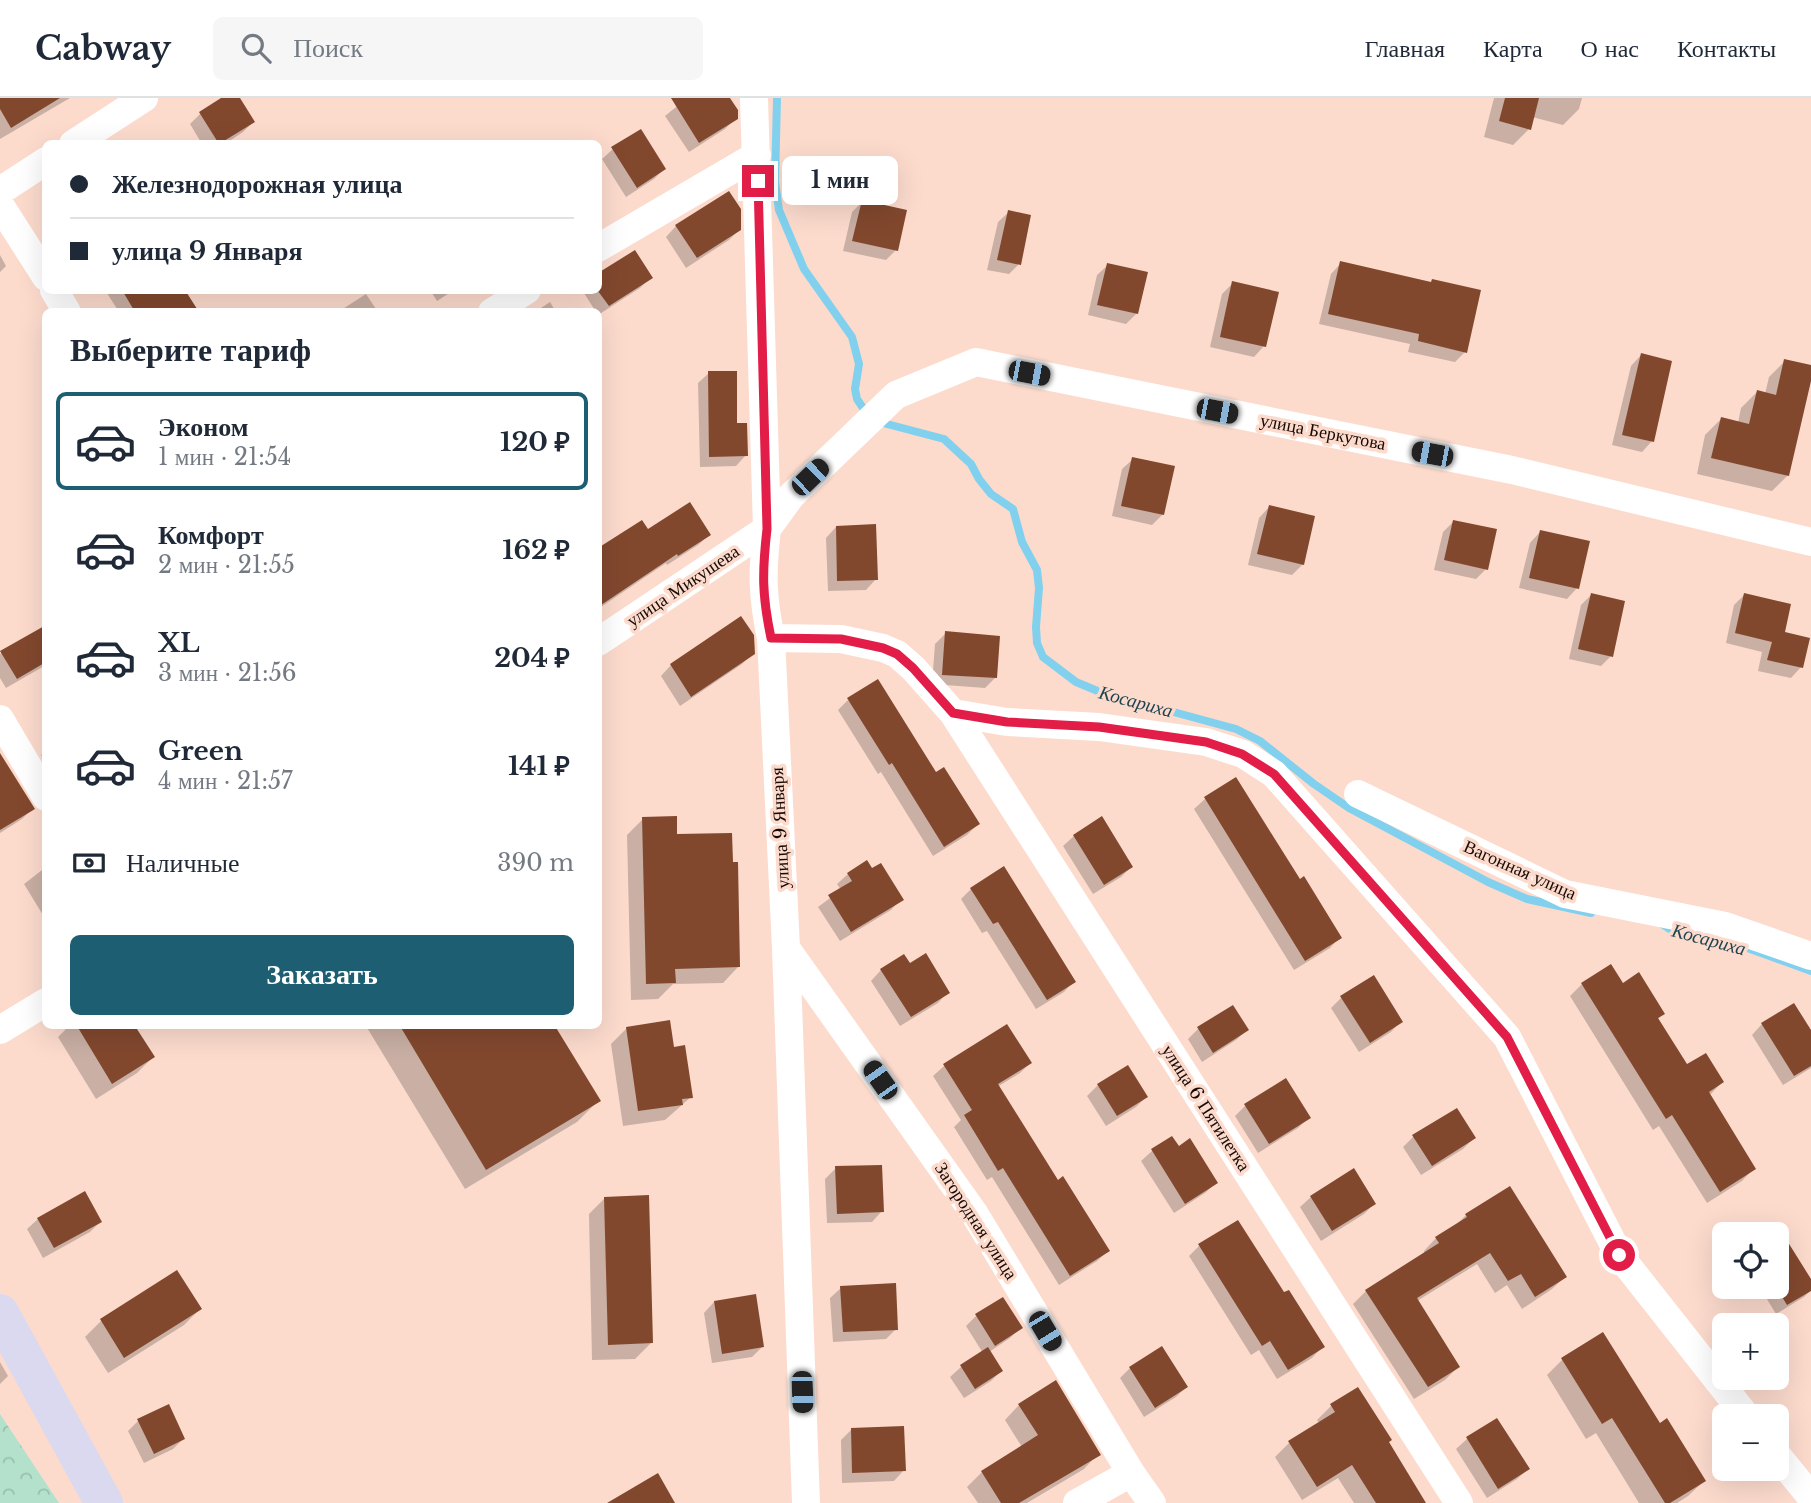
<!DOCTYPE html>
<html lang="ru">
<meta charset="utf-8">
<style>
:root{--surface:#fff;--page:#f6f6f7;--text:#1f2937;--muted:#747a83;--line:#e0e1e3;--accent:#1d5e73}
body{margin:0;font-family:"Libre Baskerville",serif;background:var(--page);color:var(--text);height:100vh;display:flex;flex-direction:column;font-size:26px;white-space:nowrap}
*{box-sizing:border-box;margin:0}
p{font-size:23px;color:var(--muted)}
.icon{flex:none;width:38px;height:38px;fill:none;stroke:currentColor;stroke-width:2;stroke-linecap:round;stroke-linejoin:round}
.map{position:relative;flex:1;overflow:hidden}
.panel{position:absolute;left:42px;top:210px;width:560px;height:721px;display:flex;flex-direction:column;background:var(--surface);border-radius:10px;box-shadow:0 7px 28px #0002}
.panel>*{flex:none}
.banner{position:absolute;left:42px;top:42px;width:560px;height:154px;border-radius:10px;box-shadow:0 7px 28px #0002;display:grid;align-content:center;height:154px;padding:0 28px;background:var(--surface)}
.tools{position:absolute;left:1712px;top:1124px;display:grid;gap:14px}
.tools a{display:grid;place-items:center;width:77px;height:77px;border-radius:10px;background:var(--surface);box-shadow:0 7px 28px #0002;font-size:35px}
.end{position:absolute;width:32px;height:32px;margin:-16px;border:9px solid #e11d48;background:#fff;box-shadow:0 0 0 4px #fff}
.from{border-radius:50%}
.bubble{position:absolute;height:49px;border-radius:10px;background:var(--surface);box-shadow:0 7px 28px #0002;font-size:23px;font-weight:800;line-height:49px;text-align:center}
.car{position:absolute;width:21px;height:42px;margin:-21px -10px;border-radius:9px;box-shadow:0 0 5px 2px #0007;background:linear-gradient(#222 24%,#8ab4d8 0 40%,#222 0 76%,#8ab4d8 0 86%,#222 0)}
.banner b{display:flex;align-items:center;gap:24px;height:66px;font-size:26px}
.banner b+b{border-top:2px solid var(--line)}
.banner i{width:18px;height:18px;background:var(--text)}
ul{padding:0;list-style:none}
li{display:flex;align-items:center;gap:21px;height:98px;margin:0 14px 10px;padding:0 14px;border:4px solid transparent;border-radius:10px}
li div{flex:1}
li b{display:block;font-size:26px}
li em{font-style:normal;font-weight:800}
li.selected{border-color:var(--accent)}
li>.icon{width:63px;height:63px;stroke-width:1.5}
h2{padding:0 28px;font-size:32px;line-height:84px}
.pay{display:flex;align-items:center;gap:18px;height:77px;padding:0 28px;font-size:26px}
.pay p{margin-inline-start:auto}
.button{display:flex;gap:14px;margin-top:auto;padding:14px 28px}
.button a{flex:1;height:80px;border-radius:10px;background:var(--accent);color:#fff;font-size:28px;font-weight:800;line-height:80px;text-align:center}
header{display:flex;align-items:center;gap:42px;box-sizing:border-box;height:98px;padding:0 35px;background:var(--surface);border-bottom:2px solid var(--line)}
header strong{font-size:33px}
nav{display:flex;gap:38px;margin-inline-start:auto;font-size:24px}
.search{width:490px;height:63px;background:var(--page);display:flex;align-items:center;gap:18px;box-sizing:border-box;padding:0 24px;border-radius:10px;color:var(--muted);font-size:26px}
.map>svg:first-child{display:block}
</style>
<header>
<strong>Cabway</strong>
<div class="search"><svg class="icon" aria-label="search" viewBox="0 0 24 24"><circle cx="10" cy="10" r="6"/><path d="M15 15l6 6"/></svg>Поиск</div>
<nav><a>Главная</a><a>Карта</a><a>О нас</a><a>Контакты</a></nav>
</header>
<div class="map">
<svg width="1811" height="1405" viewBox="0 0 1811 1405">
<defs>
<pattern id="forest-crowns" width="20" height="18" patternUnits="userSpaceOnUse" patternTransform="scale(1.75)"><rect width="20" height="18" fill="#b3e1cb"/><path d="M2 6a3 3 0 1 1 6 0M12 15a3 3 0 1 1 6 0" fill="none" stroke="#99c0ad"/></pattern>
</defs>
<rect width="100%" height="100%" fill="#fcdbcd"/>
<!-- forest -->
<path fill="url(#forest-crowns)" d="M0,1316L59,1405H0Z"/>
<!-- shadow -->
<path fill="#0003" d="M0,0H70L0,41Z
M225,0H238L253,24L243,34L225,46H202L190,26L200,16Z
M687,0H728L736,20L725,31L689,54L665,18Z
M1494,0H1582L1579,11L1563,27L1532,19L1529,31L1513,47L1484,39Z
M613,51L664,71L654,81L626,99L602,61Z
M862,104L896,152L886,162L843,153L852,114Z
M1009,114L1019,166L1009,176L987,172L998,124Z
M676,128L740,131L729,142L686,170L666,139Z
M0,157L6,168L0,174Z
M1341,165L1465,254L1455,264L1408,254L1410,246L1319,226L1331,176Z
M1108,167L1137,215L1126,226L1088,217L1097,177Z
M651,179L640,190L598,217L582,192H598Z
M1233,185L1264,248L1254,259L1210,249L1222,196Z
M105,192H183L197,214H119Z
M430,192H454L437,203Z
M366,196L378,214H338Z
M550,204L556,214H535Z
M1641,257L1652,343L1642,354L1612,347L1631,268Z
M1785,263L1811,269L1788,377L1772,393L1697,376L1705,337L1721,321L1738,325L1741,310L1757,294L1765,296L1769,279Z
M709,275L736,327L746,357L736,368L700,369L698,285Z
M1133,361L1163,416L1152,427L1112,418L1122,371Z
M1269,409L1303,466L1292,477L1248,467L1259,420Z
M1453,424L1486,471L1476,481L1434,472L1443,434Z
M836,429L876,481L866,492L828,493L826,440Z
M648,434L709,437L698,447L667,467L666,465L598,511V451Z
M1540,434L1577,490L1567,501L1519,490L1530,445Z
M1591,497L1611,558L1601,568L1569,561L1581,507Z
M1744,497L1783,535L1801,569L1791,580L1758,573L1762,554L1726,545L1734,507Z
M46,531V567L6,590L0,580V556Z
M946,535L996,579L985,590L932,586L935,546Z
M753,555L742,566L680,608L661,578L671,567Z
M848,602L935,676L978,726L967,737L933,758L881,674L878,676L838,612Z
M46,652V665L41,657Z
M0,665L32,711L22,721L0,735Z
M1236,681L1299,783L1340,839L1330,850L1294,872L1194,711L1205,701Z
M643,721L738,869L723,885L673,886L658,901L631,902L627,737Z
M1074,738L1131,769L1121,779L1093,796L1063,748Z
M46,769V822L24,786Z
M848,776L901,801L891,812L840,843L818,809L841,792L837,786Z
M971,791L1074,883L1064,894L1036,911L987,833L982,835L961,801Z
M909,868L948,894L938,905L900,928L871,883L881,872Z
M1582,886L1623,887L1663,916L1657,922L1687,969L1722,984L1709,998L1754,1070L1742,1083L1707,1105L1659,1028L1653,1032L1570,898Z
M1342,899L1401,923L1391,934L1359,954L1331,910Z
M1232,909L1247,932L1236,942L1202,964L1188,941L1198,931Z
M1762,926L1811,935V970L1783,987L1752,937Z
M69,928H133L153,959L137,975L96,1001L58,939Z
M366,928H553L598,1003L577,1024L465,1091Z
M1006,928L1030,965L1020,975L997,989L1057,1084L1108,1153L1097,1163L1059,1187L992,1079L987,1082L954,1029L961,1022L933,978L944,968Z
M627,930L673,951L691,999L665,1022L623,1028L611,946Z
M1285,983L1308,1020L1298,1030L1258,1055L1235,1018L1245,1008Z
M1098,987L1146,999L1136,1009L1106,1028L1087,998Z
M1413,1039L1474,1040L1463,1051L1421,1077L1403,1049Z
M1172,1040L1178,1050L1216,1085L1205,1095L1174,1115L1141,1063L1152,1053Z
M836,1070L882,1113L872,1124L827,1125L825,1081Z
M1353,1073L1374,1106L1364,1116L1321,1143L1300,1109L1311,1099Z
M605,1100L651,1245L635,1261L592,1262L589,1116Z
M1466,1117L1565,1179L1552,1191L1522,1211L1507,1187L1495,1195L1477,1166L1417,1203L1458,1269L1445,1282L1414,1301L1353,1206L1366,1193L1425,1156L1424,1153L1436,1140L1454,1129Z
M38,1121L100,1124L90,1134L43,1160L27,1131Z
M1199,1148L1284,1197L1322,1249L1312,1260L1277,1281L1259,1252L1251,1257L1189,1158Z
M176,1175L200,1211L184,1227L108,1275L85,1239L101,1223Z
M1811,1184V1192L1804,1199L1776,1216L1759,1188Z
M841,1190L896,1231L886,1241L833,1244L830,1200Z
M714,1204L762,1249L752,1259L712,1265L704,1215Z
M976,1218L1020,1230L1010,1240L989,1254L1001,1273L991,1283L964,1300L950,1279L961,1269L983,1255L966,1228Z
M1563,1261L1704,1383L1688,1398L1677,1405H1639L1596,1335L1586,1341L1547,1277Z
M0,1264L8,1278L0,1286Z
M1130,1270L1186,1289L1176,1299L1144,1319L1120,1280Z
M1019,1307L1098,1356L1084,1371L1027,1405H978L967,1389L982,1374L1022,1349L1005,1322Z
M1331,1308L1387,1345L1424,1405H1354L1338,1380L1302,1402L1275,1359L1289,1345L1320,1326L1317,1322Z
M1497,1322L1528,1371L1517,1381L1487,1400L1456,1351L1467,1341Z
M138,1323L183,1341L173,1351L144,1365L128,1333Z
M851,1332L904,1372L894,1383L842,1385L841,1342Z"/>
<g fill="none" stroke-linecap="round" stroke-linejoin="round">
<!-- stream -->
<path stroke="#81d1ee" stroke-width="8" d="M777,0L775,84L779,112L804,171L852,239L859,266L855,291L857,301L865,313L887,326L944,341L971,366L979,381L991,396L1013,411L1022,444L1037,472L1039,490L1036,529L1037,545L1043,559L1076,584L1100,594L1236,631L1260,643L1314,686L1349,710L1488,784L1527,801L1591,815
M1662,826L1674,834L1690,837L1714,838L1811,873"/>
</g>
<!-- building -->
<path fill="#82482e" d="M0,0H60L11,30L0,11Z
M221,0H240L255,24L219,46L199,14Z
M671,0H730L738,12V21L699,45Z
M1505,0H1539L1531,32L1499,23Z
M641,31L666,71L637,90L611,49Z
M729,93L741,111V132L697,160L675,127Z
M862,102L907,112L898,153L852,143Z
M1008,112L1031,117L1021,167L997,162Z
M635,152L653,180L609,208L598,193V175Z
M1340,163L1431,184L1432,181L1481,192L1467,255L1418,243L1419,236L1328,216Z
M1107,165L1148,174L1138,216L1097,207Z
M1232,183L1279,194L1266,249L1220,239Z
M122,192H185L199,214H135Z
M1641,255L1672,263L1654,344L1622,337Z
M1784,261L1811,267V283L1789,378L1711,360L1721,319L1749,326L1757,292L1776,297Z
M708,273H737V325H747L748,358L709,359Z
M1132,359L1175,368L1164,417L1121,408Z
M690,404L711,437L678,458L677,456L598,509V450L642,422L648,431Z
M1269,407L1315,418L1304,467L1257,456Z
M1453,422L1497,431L1488,472L1444,462Z
M876,426L878,482L837,483L836,428Z
M1540,432L1590,443L1579,491L1529,480Z
M1591,495L1625,503L1613,559L1578,551Z
M1744,495L1791,506L1785,534L1810,540L1803,570L1767,562L1772,544L1735,535Z
M741,518L754,537L755,556L691,599L670,566Z
M46,527V564L17,581L0,553Z
M945,533L1000,538L997,580L942,577Z
M878,581L936,674L944,669L980,726L944,749L892,665L889,667L847,600Z
M0,655L35,711L0,732Z
M1236,679L1300,781L1304,778L1342,840L1305,863L1204,699Z
M677,718V736L732,735L733,764H738L740,869L675,871L676,885L646,886L642,719Z
M1102,718L1133,769L1104,787L1073,737Z
M867,762L872,770L881,765L904,802L851,834L828,797L852,783L847,775Z
M1004,768L1076,884L1047,902L998,824L993,826L970,790Z
M926,855L950,895L911,919L880,871L904,856L910,865Z
M1611,866L1623,885L1639,874L1665,916L1658,920L1687,966L1706,955L1724,984L1709,994L1756,1071L1720,1094L1672,1017L1666,1021L1581,885Z
M1374,877L1403,924L1370,945L1340,898Z
M1794,905L1811,932V968L1794,978L1761,925Z
M1233,907L1249,932L1213,955L1197,929Z
M670,922L674,949L685,947L693,1000L682,1001L683,1007L638,1013L626,929Z
M1007,926L1032,965L998,986L1058,1082L1063,1078L1110,1153L1070,1178L1003,1070L998,1073L964,1017L972,1012L943,966Z
M77,928H135L155,959L112,986Z
M400,928H555L601,1003L486,1072Z
M1128,967L1148,999L1117,1018L1097,986Z
M1286,980L1311,1020L1269,1046L1244,1006Z
M1457,1010L1476,1040L1432,1068L1412,1037Z
M1172,1038L1179,1048L1190,1040L1218,1085L1185,1106L1151,1051Z
M882,1067L884,1114L837,1116L835,1068Z
M1354,1070L1376,1106L1332,1133L1310,1098Z
M1510,1088L1567,1179L1535,1199L1521,1176L1508,1183L1490,1155L1417,1200L1460,1269L1428,1289L1365,1192L1439,1145L1435,1139L1467,1119L1465,1116Z
M85,1093L102,1124L54,1150L37,1120Z
M649,1097L653,1245L608,1247L604,1099Z
M1238,1122L1284,1194L1289,1192L1325,1249L1288,1272L1270,1243L1262,1248L1198,1146Z
M1776,1125L1811,1181V1193L1787,1207L1776,1189Z
M177,1172L202,1211L124,1260L100,1221Z
M896,1185L898,1232L843,1234L840,1188Z
M756,1196L764,1249L722,1256L714,1203Z
M1003,1199L1023,1230L995,1248L975,1216Z
M1603,1234L1660,1325L1667,1320L1706,1383L1670,1405H1665L1612,1320L1602,1326L1561,1260Z
M1162,1248L1188,1289L1155,1310L1129,1269Z
M988,1249L1003,1273L975,1291L960,1267Z
M1056,1282L1101,1357L1019,1405H1001L981,1373L1038,1337L1018,1306Z
M1358,1289L1392,1342L1389,1344L1426,1405H1376L1352,1367L1317,1389L1288,1343L1335,1314L1330,1306Z
M169,1306L185,1341L154,1356L137,1321Z
M1497,1320L1530,1371L1498,1391L1466,1339Z
M904,1328L906,1373L852,1375L851,1330Z
M658,1375L675,1405H607Z"/>
<g fill="none" stroke-linecap="round" stroke-linejoin="round">
<!-- street -->
<path stroke="#fff" stroke-width="28" d="M754,0L767,431C762,474 762,498 771,540L786,850L806,1405
M73,46L144,0
M0,93L46,63
M0,107L46,179
M598,150L757,57
M54,192L67,214
M492,214L527,192
M771,540L841,541L883,550L897,556L913,570L953,615L1007,624L1099,629L1206,644L1243,656L1274,676L1507,939L1619,1157L1746,1318
M598,544L767,431L791,398L896,297L976,264L1512,372L1811,444
M953,615L1459,1405
M0,621L46,699
M1358,696L1565,796L1725,828L1811,858
M786,850L974,1115L1131,1375L1152,1405
M0,932L46,904
M1776,1356L1811,1399
M1077,1405L1131,1375"/>
<!-- secondary -->
<path stroke="#dad9ef" stroke-width="38" d="M0,1215L104,1405"/>
</g>
<g fill="none" stroke-linecap="round" stroke-linejoin="round">
<!-- route -->
<path stroke="#e11d48" stroke-width="9" d="M758,83L767,431C762,475 762,497 771,540L841,541L883,550L897,556L913,570L953,615L1007,624L1099,629L1206,644L1242,656L1274,676L1507,939L1619,1157"/>
</g>
<g text-anchor="middle" stroke-width="7" stroke-linejoin="round" paint-order="stroke">
<!-- street labels -->
<g font-size="18" fill="#170a05" stroke="#fcdbcd">
<text transform="translate(1323 334) rotate(11)" y="6">улица Беркутова</text>
<text transform="translate(683 488) rotate(-34)" y="6">улица Микушева</text>
<text transform="translate(780 730) rotate(-93)" y="6">улица 9 Января</text>
<text transform="translate(1520 772) rotate(24)" y="6">Вагонная улица</text>
<text transform="translate(1206 1010) rotate(57)" y="6">улица 6 Пятилетка</text>
<text transform="translate(976 1123) rotate(57)" y="6">Загородная улица</text>
</g>
<!-- water labels -->
<g font-size="19" font-style="italic" fill="#1f4350" stroke="#fcdbcd">
<text transform="translate(1136 603) rotate(15)" y="7">Косариха</text>
<text transform="translate(1709 841) rotate(15)" y="7">Косариха</text>
</g>
</g>
</svg>
<div class="tools">
<a><svg class="icon" aria-label="locate" viewBox="0 0 24 24"><circle cx="12" cy="12" r="6"/><path d="M12 2v4M12 18v4M2 12h4M18 12h4"/></svg></a>
<a>+</a>
<a>−</a>
</div>
<i class="end from" style="left:1619px;top:1157px"></i>
<i class="end" style="left:758px;top:83px"></i>
<div class="bubble" style="left:782px;top:58px;width:116px">1 мин</div>
<i class="car" style="left:1029px;top:275px;rotate:101deg"></i>
<i class="car" style="left:1217px;top:313px;rotate:101deg"></i>
<i class="car" style="left:1432px;top:356px;rotate:281deg"></i>
<i class="car" style="left:810px;top:379px;rotate:46deg"></i>
<i class="car" style="left:880px;top:982px;rotate:325deg"></i>
<i class="car" style="left:1045px;top:1233px;rotate:149deg"></i>
<i class="car" style="left:802px;top:1294px;rotate:178deg"></i>
<div class="banner">
<b><i class="from"></i>Железнодорожная улица</b>
<b><i></i>улица 9 Января</b>
</div>
<section class="panel">
<h2>Выберите тариф</h2>
<ul>
<li class="selected"><svg class="icon" aria-label="car" viewBox="0 0 24 24"><path d="M5 17H2v-5l4-1 3-4h7l3 4 3 1v5h-3M9 17h6M6 11h13"/><circle cx="7" cy="17" r="2"/><circle cx="17" cy="17" r="2"/></svg><div><b>Эконом</b><p>1 мин · 21:54</p></div><em>120 ₽</em></li>
<li><svg class="icon" aria-label="car" viewBox="0 0 24 24"><path d="M5 17H2v-5l4-1 3-4h7l3 4 3 1v5h-3M9 17h6M6 11h13"/><circle cx="7" cy="17" r="2"/><circle cx="17" cy="17" r="2"/></svg><div><b>Комфорт</b><p>2 мин · 21:55</p></div><em>162 ₽</em></li>
<li><svg class="icon" aria-label="car" viewBox="0 0 24 24"><path d="M5 17H2v-5l4-1 3-4h7l3 4 3 1v5h-3M9 17h6M6 11h13"/><circle cx="7" cy="17" r="2"/><circle cx="17" cy="17" r="2"/></svg><div><b>XL</b><p>3 мин · 21:56</p></div><em>204 ₽</em></li>
<li><svg class="icon" aria-label="car" viewBox="0 0 24 24"><path d="M5 17H2v-5l4-1 3-4h7l3 4 3 1v5h-3M9 17h6M6 11h13"/><circle cx="7" cy="17" r="2"/><circle cx="17" cy="17" r="2"/></svg><div><b>Green</b><p>4 мин · 21:57</p></div><em>141 ₽</em></li>
</ul>
<div class="pay"><svg class="icon" aria-label="cash" viewBox="0 0 24 24"><path d="M3 7h18v10H3z"/><circle cx="12" cy="12" r="2"/></svg>Наличные<p>390 m</p></div>
<div class="button"><a>Заказать</a></div>
</section>
</div>
